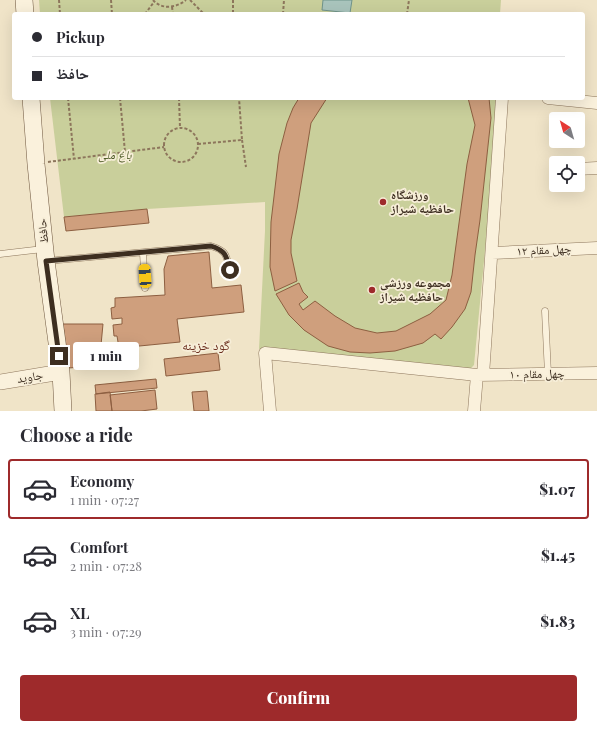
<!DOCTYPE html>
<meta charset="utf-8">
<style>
:root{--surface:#fff;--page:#f2f2f3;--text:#2b2b33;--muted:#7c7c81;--line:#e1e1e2;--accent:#9e2a2b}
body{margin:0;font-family:"Playfair Display","Noto Naskh Arabic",serif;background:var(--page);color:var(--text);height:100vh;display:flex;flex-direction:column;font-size:15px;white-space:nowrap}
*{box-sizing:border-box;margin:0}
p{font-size:13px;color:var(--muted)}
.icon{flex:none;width:22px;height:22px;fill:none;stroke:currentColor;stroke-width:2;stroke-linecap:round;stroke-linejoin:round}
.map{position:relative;height:411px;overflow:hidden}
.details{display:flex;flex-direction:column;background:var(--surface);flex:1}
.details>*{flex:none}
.banner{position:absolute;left:12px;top:12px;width:573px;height:88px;border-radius:4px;box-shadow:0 4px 16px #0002;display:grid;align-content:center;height:88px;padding:0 20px;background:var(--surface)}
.needle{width:26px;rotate:323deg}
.tools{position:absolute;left:549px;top:112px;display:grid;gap:8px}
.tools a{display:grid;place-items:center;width:36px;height:36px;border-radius:4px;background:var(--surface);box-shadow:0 4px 16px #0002;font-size:20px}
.end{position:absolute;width:18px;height:18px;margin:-9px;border:5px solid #3d2e20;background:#fff;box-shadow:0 0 0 2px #fff}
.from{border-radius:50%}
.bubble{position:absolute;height:28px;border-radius:4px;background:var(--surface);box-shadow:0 4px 16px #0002;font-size:13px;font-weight:800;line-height:28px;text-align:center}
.car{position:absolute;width:12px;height:24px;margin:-12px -6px;border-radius:5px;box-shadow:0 0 3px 1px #0007;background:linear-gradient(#f5c518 24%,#345 0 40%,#f5c518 0 76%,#345 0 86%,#f5c518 0)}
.banner b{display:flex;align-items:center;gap:14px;height:38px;font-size:15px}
.banner b+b{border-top:1px solid var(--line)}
.banner i{width:10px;height:10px;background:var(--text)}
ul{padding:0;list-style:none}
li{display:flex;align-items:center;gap:12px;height:60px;margin:0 8px 6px;padding:0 12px;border:2px solid transparent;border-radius:4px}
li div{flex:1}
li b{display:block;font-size:15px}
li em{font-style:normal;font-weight:800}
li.current{border-color:var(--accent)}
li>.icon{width:36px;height:36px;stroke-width:1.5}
h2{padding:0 20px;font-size:18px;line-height:48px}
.primary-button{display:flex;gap:8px;margin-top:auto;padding:8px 20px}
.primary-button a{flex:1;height:46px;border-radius:4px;background:var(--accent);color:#fff;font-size:16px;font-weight:800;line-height:46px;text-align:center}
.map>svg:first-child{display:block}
</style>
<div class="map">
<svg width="597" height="411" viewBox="0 0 597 411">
<rect width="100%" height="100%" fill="#f0e4c8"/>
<!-- green -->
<path fill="#c9cf9b" d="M39,0H501L500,14H40Z
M50,98H497L499,105L474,365L468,371L259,349L265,231V202L147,209L64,217Z"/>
<!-- water -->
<path fill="#a9c4bc" stroke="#6f938a" d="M323,0H352L350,13L322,10Z"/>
<!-- building -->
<path fill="#cf9f7d" stroke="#8d5f41" d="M299,98H327L311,123L297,209L291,240V253L297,281L275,291L270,267L271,222L279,154L287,123L293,108Z
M468,98H489L491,118L480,220L475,255L471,292L465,309L452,327L441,339L435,334L423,343L395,351L370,353L350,352L328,346L304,330L289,315L276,294L299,283L303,292L308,297L299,304L303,310L315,301L335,316L355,328L377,333L396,331L430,314L446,300L452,275L467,164L475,125Z
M147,209L149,223L66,231L64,217Z
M209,252L212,288L241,285L244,312L177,319L180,342L119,348L117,336H114L113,325L122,324V318L112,319L111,308L115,307V298L165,295L164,269L168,256Z
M63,324H103L99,366L68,368Z
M218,353L220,370L166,376L164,359Z
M156,379L157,388L96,394L95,385Z
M155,390L157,409L141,411H112L110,395Z
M207,391L209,411H194L192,392Z
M110,392L112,411H96L95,394Z"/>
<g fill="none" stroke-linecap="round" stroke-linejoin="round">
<!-- service casing -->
<g stroke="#8d765c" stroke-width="7">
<path id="service" d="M143,253L145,288
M0,254L43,249
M47,261L211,246C227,251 226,255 230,270
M545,311L548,374"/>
</g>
<!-- minor casing -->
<g stroke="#8d765c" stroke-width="13">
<path id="minor" d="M548,98L597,103
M578,169L597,168
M492,253L597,248
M483,375L502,98
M270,411L265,353L477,375L597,373
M474,411L477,375"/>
</g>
<!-- tertiary casing -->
<g stroke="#8d765c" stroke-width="16">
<path id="tertiary" d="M0,382L61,372"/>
</g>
<!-- secondary casing -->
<g stroke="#6f573f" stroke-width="18">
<path id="secondary" d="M24,0L25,14
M31,98L36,164L46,261L61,372L63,411"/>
</g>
<!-- path -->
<path stroke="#8d765c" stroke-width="2" stroke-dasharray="3 2" stroke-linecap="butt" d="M59,0L60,14
M111,0L112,14
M153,0C162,10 176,8 186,0
M190,0L204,14
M233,0V14
M172,7L173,14
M145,14L154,2
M283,14L284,0
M407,14L409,0
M68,98L74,159
M120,98L125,152
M179,98L180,128
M164 145a17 17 0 1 1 34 0a17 17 0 1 1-34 0Z
M242,140L246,167
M198,144L242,140L239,98
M48,162L164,147"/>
<!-- service -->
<use href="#service" stroke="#faf1dc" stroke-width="6"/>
<!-- minor -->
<use href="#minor" stroke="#faf1dc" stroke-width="12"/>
<!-- tertiary -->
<use href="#tertiary" stroke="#faf1dc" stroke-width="15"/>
<!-- secondary -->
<use href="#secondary" stroke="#faf1dc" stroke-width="17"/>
</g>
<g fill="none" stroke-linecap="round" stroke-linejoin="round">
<!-- route -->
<path stroke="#3d2e20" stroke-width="5" d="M59,356L46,261L211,246C226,251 226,255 230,270"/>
</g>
<!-- markers -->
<g fill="#9e2a2b" stroke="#f7eed8" stroke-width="1.5">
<circle cx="383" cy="202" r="4"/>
<circle cx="372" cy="290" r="4"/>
</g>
<g text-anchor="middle" stroke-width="3.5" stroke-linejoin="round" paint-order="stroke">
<!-- park labels -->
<g font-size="12" font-style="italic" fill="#4d5a26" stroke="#f7eed8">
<text x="115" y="159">باغ ملی</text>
</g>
<!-- poi labels -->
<g font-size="12" font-weight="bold" fill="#3d2e20" stroke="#f7eed8" text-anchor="start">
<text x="391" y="199">ورزشگاه<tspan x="391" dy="14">حافظیه شیراز</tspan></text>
<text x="380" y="287">مجموعه ورزشی<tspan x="380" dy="14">حافظیه شیراز</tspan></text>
</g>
<!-- street labels -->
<g font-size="12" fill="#3d2e20" stroke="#f7eed8">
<text transform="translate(43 231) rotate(-96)" y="4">حافظ</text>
<text transform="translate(544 250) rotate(-3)" y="4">چهل مقام ۱۲</text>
<text transform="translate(537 374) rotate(-1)" y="4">چهل مقام ۱۰</text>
<text transform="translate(30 377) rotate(-9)" y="4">جاوید</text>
</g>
<!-- neighbourhood labels -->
<g font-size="13" fill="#6b2e1e" stroke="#f7eed8">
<text x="206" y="350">گود خزینه</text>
</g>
</g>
</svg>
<div class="tools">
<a><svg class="needle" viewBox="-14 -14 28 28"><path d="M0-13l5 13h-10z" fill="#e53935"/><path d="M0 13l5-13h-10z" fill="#7c7c81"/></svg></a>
<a><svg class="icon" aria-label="locate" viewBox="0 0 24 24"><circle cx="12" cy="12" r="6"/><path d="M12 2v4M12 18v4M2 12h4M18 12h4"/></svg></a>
</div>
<i class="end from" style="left:230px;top:270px"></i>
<i class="end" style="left:59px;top:356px"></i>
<div class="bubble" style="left:73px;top:342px;width:66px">1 min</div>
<i class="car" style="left:145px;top:276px;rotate:356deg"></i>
<div class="banner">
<b><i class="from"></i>Pickup</b>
<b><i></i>حافظ</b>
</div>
</div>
<section class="details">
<h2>Choose a ride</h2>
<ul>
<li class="current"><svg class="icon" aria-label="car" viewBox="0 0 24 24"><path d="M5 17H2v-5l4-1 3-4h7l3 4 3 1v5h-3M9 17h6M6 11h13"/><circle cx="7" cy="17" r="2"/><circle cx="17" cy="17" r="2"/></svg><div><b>Economy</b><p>1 min · 07:27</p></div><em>$1.07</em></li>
<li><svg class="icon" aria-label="car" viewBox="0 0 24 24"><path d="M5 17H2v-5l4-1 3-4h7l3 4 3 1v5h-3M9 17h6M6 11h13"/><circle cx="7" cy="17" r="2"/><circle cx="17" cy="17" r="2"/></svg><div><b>Comfort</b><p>2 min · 07:28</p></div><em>$1.45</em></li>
<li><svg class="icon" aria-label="car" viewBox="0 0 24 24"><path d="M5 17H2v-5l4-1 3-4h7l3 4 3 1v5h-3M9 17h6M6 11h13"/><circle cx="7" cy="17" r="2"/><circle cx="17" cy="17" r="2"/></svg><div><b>XL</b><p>3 min · 07:29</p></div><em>$1.83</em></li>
</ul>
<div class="primary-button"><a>Confirm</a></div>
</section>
